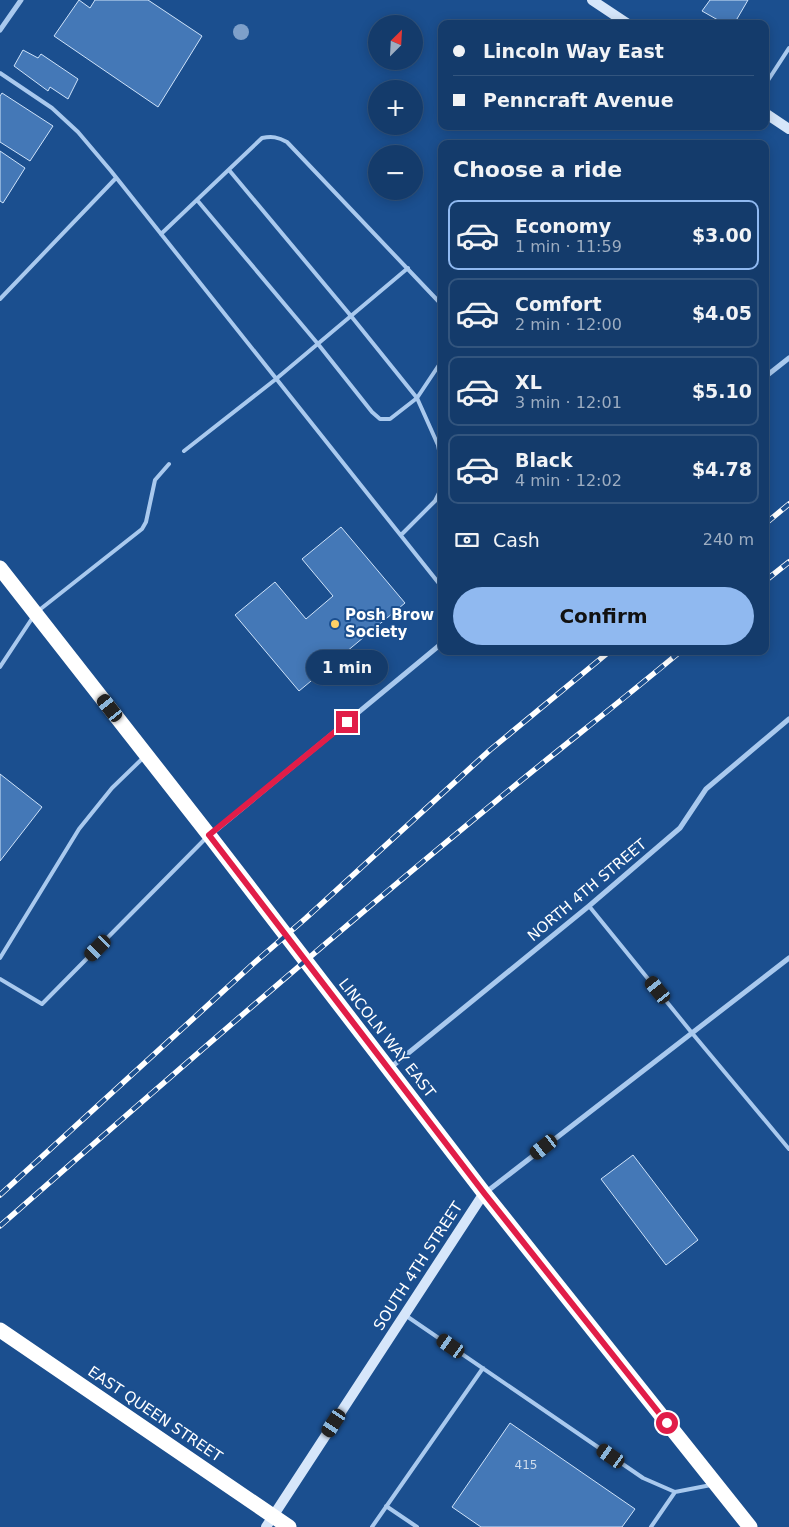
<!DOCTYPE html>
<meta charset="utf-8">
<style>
:root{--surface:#143b6b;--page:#214673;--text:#f1f3f6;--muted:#9dadc1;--line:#33557e;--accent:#90b9f0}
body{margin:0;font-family:"DejaVu Sans",sans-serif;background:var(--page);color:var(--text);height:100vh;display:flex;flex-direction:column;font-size:19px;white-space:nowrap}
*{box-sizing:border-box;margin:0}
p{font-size:16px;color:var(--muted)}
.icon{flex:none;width:28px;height:28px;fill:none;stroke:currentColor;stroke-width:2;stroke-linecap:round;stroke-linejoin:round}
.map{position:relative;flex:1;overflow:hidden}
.panel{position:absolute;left:438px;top:140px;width:331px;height:515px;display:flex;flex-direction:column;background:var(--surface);border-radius:10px;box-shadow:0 2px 12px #0003,0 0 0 1px var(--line)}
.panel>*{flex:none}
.top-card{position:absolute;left:438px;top:20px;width:331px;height:110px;border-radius:10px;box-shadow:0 2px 12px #0003,0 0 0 1px var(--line);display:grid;align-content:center;height:110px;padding:0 15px;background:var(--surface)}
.needle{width:32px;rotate:24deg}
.controls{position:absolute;left:368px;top:15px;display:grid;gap:10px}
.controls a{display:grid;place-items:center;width:55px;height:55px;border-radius:50%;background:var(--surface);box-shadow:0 2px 12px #0003,0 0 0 1px var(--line);font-size:25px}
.end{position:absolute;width:22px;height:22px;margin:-11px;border:6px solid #e11d48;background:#fff;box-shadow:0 0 0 2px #fff}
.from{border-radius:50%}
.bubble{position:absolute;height:35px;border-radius:18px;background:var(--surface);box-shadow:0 2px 12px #0003,0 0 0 1px var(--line);font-size:16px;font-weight:700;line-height:35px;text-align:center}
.car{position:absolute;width:15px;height:30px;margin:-15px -8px;border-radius:6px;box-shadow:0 0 4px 1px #0007;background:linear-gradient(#222 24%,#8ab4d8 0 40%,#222 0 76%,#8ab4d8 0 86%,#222 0)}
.top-card b{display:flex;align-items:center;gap:18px;height:48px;font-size:19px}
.top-card b+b{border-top:1px solid var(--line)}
.top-card i{width:12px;height:12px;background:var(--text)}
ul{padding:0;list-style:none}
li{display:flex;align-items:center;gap:15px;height:70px;margin:0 10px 8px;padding:0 5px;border:2px solid var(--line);border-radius:10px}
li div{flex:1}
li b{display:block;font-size:19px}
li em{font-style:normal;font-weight:700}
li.on{border-color:var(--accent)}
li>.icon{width:45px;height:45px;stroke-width:1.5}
h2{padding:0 15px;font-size:22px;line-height:60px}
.pay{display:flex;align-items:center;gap:12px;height:55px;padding:0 15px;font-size:19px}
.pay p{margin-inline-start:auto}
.cta{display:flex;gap:10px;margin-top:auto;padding:10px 15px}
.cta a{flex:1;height:58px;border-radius:30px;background:var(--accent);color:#111;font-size:20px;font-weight:700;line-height:58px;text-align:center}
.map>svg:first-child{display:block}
</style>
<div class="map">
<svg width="789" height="1527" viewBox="0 0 789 1527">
<rect width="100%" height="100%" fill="#1b4f8f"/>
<!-- building -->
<path fill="#4478b7" stroke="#cfe3fa" d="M79,0L90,8L95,0H148L202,36L158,107L54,36Z
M710,0H748L734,24H725L702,11Z
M23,50L38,58L41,54L78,79L68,99L50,87L48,91L14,66Z
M2,93L53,126L30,161L0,142V96Z
M0,151L25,168L3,203L0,201Z
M341,527L405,603L299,691L235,615L275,582L306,619L333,596L302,559Z
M0,774L42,807L0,861Z
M633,1155L698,1240L666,1265L601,1179Z
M510,1423L635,1509L622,1527H481L452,1507Z"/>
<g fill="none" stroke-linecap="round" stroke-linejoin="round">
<!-- lane -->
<path stroke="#a9c9ee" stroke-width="4" d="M0,73L52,108L78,132L111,171L441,586
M765,85L789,48
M229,170L351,316L417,398L441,362
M197,200L318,344L372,412L380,419H390L417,398L438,445L441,460
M161,234L262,138C272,136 278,137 287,142L441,304
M0,299L116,178
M184,451L276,379L408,268
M401,535L435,501L441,489
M38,611L142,529L146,522L155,480L169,464
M0,667L33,617
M589,906L692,1033L789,1149
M0,958L79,829L112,788L143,758
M0,979L42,1004L206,838
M405,1315L643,1478L675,1492L711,1485
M386,1506L417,1527
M372,1527L483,1368
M651,1527L675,1492"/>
<!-- street -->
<path stroke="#a9c9ee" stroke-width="5" d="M0,30L21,0
M765,377L789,358
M210,835L441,644
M390,1068L589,906L680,828L706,789L789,719
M485,1193L789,958"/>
<!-- secondary -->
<path stroke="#d6e6fa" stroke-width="10" d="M592,0L628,24
M765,113L789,129
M266,1527L484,1193"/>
<!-- highway -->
<path stroke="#fff" stroke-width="15" d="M0,568L209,835L484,1193L750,1527
M0,1330L289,1527"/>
<!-- rail casing -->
<g stroke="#fff" stroke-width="5.5">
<path id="rail" d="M765,524L789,504
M765,581L789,562
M0,1195L253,964L306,918L490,750L610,651
M0,1226C164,1082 328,939 496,801C558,750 620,702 681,651"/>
</g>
<!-- rail -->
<use href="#rail" stroke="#1b4f8f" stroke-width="4" stroke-dasharray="11" stroke-linecap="butt"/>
</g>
<!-- trees -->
<circle fill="#7ea0ca" cx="241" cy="32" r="8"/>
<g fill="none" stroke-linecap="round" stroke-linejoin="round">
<!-- route -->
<path stroke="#e11d48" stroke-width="6" d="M347,722L209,835L484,1193L667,1423"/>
</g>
<!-- markers -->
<circle fill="#ffd166" stroke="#1b4f8f" stroke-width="2" cx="335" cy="624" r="5"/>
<g text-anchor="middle" stroke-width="4" stroke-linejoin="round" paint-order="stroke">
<!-- number labels -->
<g font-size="12" fill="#d0dded">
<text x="526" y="1469">415</text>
</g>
<!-- poi labels -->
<g font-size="15" font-weight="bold" fill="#fff" stroke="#1b4f8f" text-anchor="start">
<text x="345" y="620">Posh Brow<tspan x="345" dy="17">Society</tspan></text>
</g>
<!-- street labels -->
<g font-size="15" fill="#fff" stroke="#1b4f8f">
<text transform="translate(587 890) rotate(-40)" y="5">NORTH 4TH STREET</text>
<text transform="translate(387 1038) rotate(52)" y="5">LINCOLN WAY EAST</text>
<text transform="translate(418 1266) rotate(-57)" y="5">SOUTH 4TH STREET</text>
<text transform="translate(155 1414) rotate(34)" y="5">EAST QUEEN STREET</text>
</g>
</g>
</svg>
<div class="controls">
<a><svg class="needle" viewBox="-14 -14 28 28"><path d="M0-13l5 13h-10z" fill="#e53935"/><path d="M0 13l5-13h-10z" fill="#9dadc1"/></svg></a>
<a>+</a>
<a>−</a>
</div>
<i class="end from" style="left:667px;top:1423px"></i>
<i class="end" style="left:347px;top:722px"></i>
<div class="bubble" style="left:306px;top:650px;width:82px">1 min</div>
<i class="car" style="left:110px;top:708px;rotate:322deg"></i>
<i class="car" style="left:98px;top:948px;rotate:225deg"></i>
<i class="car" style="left:658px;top:990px;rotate:321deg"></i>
<i class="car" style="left:544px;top:1147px;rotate:232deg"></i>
<i class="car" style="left:451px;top:1346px;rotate:305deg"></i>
<i class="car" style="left:334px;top:1423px;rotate:213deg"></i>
<i class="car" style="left:611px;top:1456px;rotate:305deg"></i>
<div class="top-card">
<b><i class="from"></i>Lincoln Way East</b>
<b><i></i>Penncraft Avenue</b>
</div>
<section class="panel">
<h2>Choose a ride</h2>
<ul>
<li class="on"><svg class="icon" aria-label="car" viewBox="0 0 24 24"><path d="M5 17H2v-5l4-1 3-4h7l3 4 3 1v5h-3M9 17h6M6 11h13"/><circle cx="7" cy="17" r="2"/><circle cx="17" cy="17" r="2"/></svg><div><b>Economy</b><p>1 min · 11:59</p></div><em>$3.00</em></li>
<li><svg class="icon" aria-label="car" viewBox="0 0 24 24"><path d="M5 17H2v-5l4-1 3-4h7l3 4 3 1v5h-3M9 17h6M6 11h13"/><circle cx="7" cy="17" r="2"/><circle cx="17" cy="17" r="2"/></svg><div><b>Comfort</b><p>2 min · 12:00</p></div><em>$4.05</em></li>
<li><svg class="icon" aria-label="car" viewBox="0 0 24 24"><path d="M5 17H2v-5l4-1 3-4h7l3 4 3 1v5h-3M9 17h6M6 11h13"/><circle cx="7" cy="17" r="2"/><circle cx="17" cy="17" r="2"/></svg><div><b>XL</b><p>3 min · 12:01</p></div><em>$5.10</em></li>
<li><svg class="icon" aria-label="car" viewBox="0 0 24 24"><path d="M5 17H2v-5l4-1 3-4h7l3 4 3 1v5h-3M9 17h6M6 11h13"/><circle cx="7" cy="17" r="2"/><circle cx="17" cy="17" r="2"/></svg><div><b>Black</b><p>4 min · 12:02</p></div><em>$4.78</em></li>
</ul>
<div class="pay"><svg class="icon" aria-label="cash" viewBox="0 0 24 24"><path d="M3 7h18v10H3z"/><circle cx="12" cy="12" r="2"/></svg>Cash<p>240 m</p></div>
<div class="cta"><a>Confirm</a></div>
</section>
</div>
